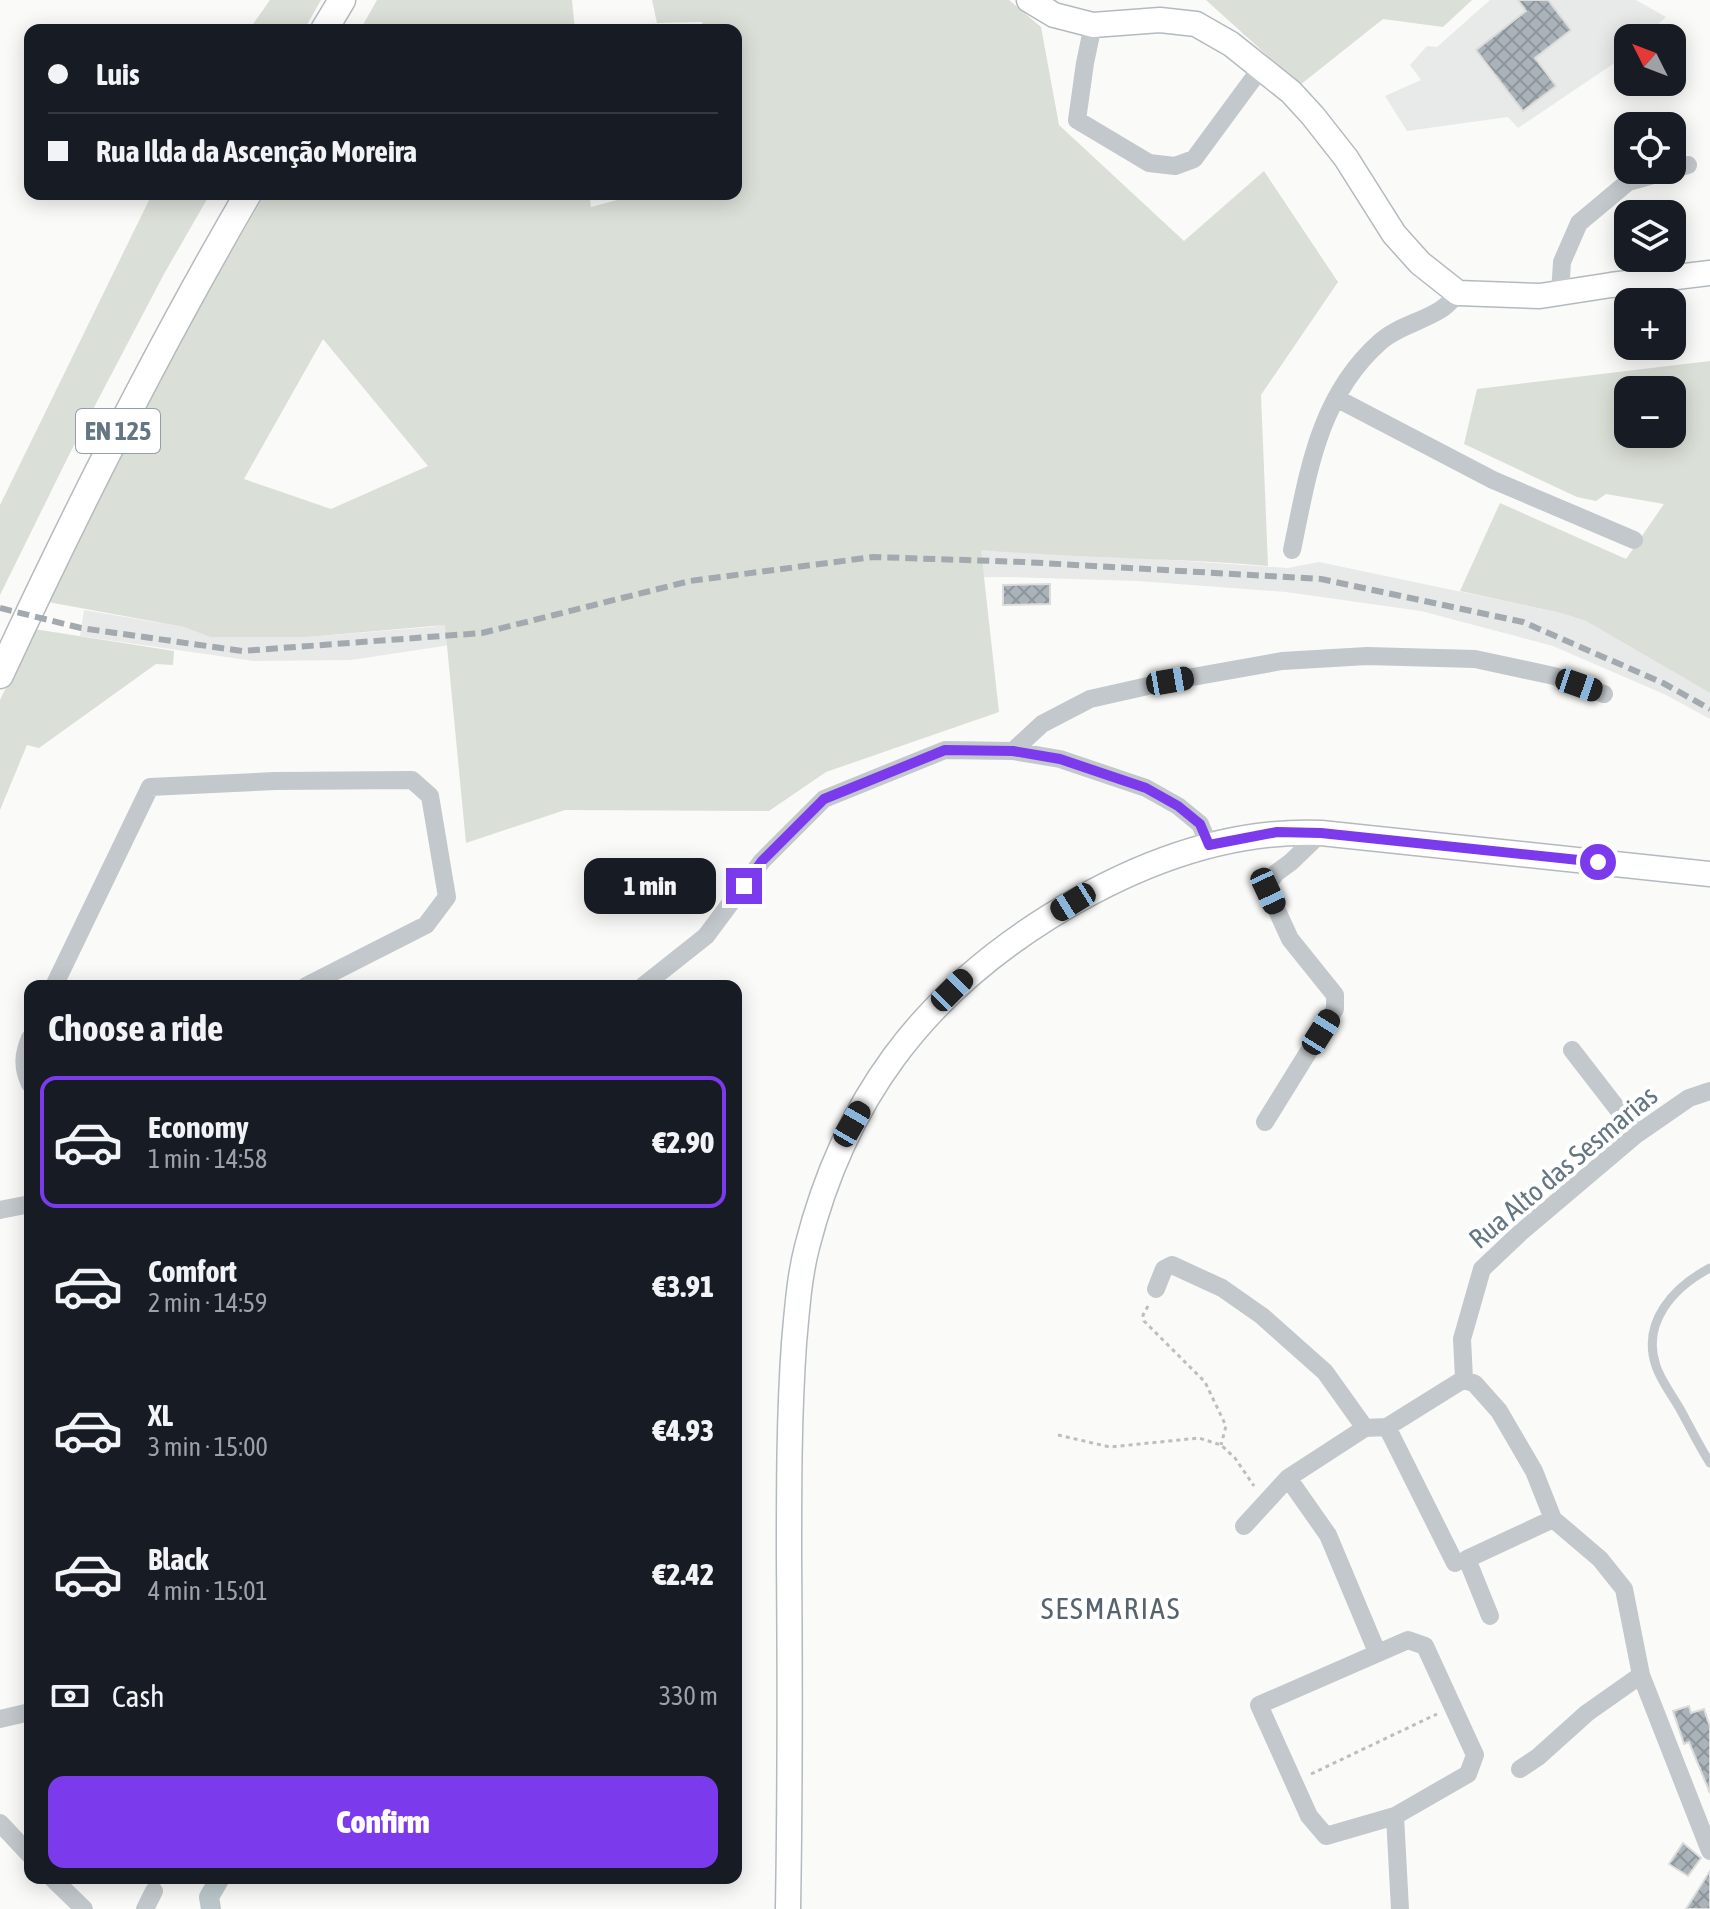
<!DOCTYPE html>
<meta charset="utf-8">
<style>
:root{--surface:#171b24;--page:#242831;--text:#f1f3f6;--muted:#9ea1a6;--line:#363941;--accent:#7c3aed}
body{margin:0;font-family:"Asap Condensed",sans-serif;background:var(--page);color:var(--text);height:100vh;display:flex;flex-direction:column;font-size:30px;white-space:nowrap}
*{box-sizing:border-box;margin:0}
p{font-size:26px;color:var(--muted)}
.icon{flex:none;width:44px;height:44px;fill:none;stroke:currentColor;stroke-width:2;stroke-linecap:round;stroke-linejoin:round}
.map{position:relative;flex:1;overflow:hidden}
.sheet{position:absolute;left:24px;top:980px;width:718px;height:904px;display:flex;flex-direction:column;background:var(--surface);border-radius:16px;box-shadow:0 4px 20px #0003}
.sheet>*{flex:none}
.top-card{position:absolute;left:24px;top:24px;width:718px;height:176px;border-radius:16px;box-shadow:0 4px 20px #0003;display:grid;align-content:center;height:176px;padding:0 24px;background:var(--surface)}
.needle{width:52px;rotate:312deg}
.tools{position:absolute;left:1614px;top:24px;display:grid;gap:16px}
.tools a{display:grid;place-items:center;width:72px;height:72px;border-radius:16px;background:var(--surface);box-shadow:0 4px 20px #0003;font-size:40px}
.end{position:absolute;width:36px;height:36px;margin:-18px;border:10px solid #7c3aed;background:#fff;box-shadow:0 0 0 4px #fff}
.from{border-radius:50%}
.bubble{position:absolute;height:56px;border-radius:16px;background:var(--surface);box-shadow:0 4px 20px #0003;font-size:26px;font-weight:800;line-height:56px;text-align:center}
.car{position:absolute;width:24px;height:48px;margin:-24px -12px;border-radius:10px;box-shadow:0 0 6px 2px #0007;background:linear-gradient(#222 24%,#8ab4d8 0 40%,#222 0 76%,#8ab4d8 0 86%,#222 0)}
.top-card b{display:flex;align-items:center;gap:28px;height:76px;font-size:30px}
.top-card b+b{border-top:2px solid var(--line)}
.top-card i{width:20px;height:20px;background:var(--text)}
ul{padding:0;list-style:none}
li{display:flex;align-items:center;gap:24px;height:132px;margin:0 16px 12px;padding:0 8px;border:4px solid transparent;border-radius:16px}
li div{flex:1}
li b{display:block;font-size:30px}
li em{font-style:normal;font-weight:800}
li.active{border-color:var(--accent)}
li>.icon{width:72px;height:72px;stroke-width:1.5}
h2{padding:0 24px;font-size:36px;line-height:96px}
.pay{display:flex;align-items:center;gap:20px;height:88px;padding:0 24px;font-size:30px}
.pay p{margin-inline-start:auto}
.action{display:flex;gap:16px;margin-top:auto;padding:16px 24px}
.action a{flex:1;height:92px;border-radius:16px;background:var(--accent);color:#fff;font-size:32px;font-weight:800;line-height:92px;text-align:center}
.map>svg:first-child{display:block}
</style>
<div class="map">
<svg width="1710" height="1909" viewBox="0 0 1710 1909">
<defs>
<pattern id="building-cross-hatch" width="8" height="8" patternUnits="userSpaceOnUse" patternTransform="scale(2)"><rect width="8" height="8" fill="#aab3b9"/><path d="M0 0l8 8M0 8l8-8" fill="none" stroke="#8e969c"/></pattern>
</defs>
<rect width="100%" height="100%" fill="#fafaf8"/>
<!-- built -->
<path fill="#e8e9e9" d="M1490,0H1636L1666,17L1643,38H1628V52L1622,58L1518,128L1508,117L1407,131L1385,96L1421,80L1410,65L1427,46L1437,47Z
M928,543L1288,568L1319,562L1561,613L1586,621L1710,693V719L1666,695L1553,646L1421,611L1286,592L1138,581L1007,577L895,578L351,660L254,661L80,636L84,610L184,627L210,637H307L432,627L723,565Z"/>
<!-- grass -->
<path fill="#dadfd7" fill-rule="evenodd" d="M270,0H321L304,30H249Z
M377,0H572L575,30H360Z
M652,0H1009L1041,27L1059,125L1184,241L1264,171L1338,282L1261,395L1268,566C1173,558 1076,558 981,550L999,712L826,772L769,811L565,810L466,843L445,625L307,637H210L184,627L48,602L159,376L265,194H589L591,207L640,194H736V30H702V22L657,23ZM323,339L428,466L331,509L244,479Z
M1206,0H1472L1443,27L1383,19L1300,85Z
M152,194H210L164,274L69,455L0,595V505Z
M1710,361V693L1586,621L1561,613L1460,591L1500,503L1626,559L1664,504L1606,494L1596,501L1577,497L1464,444L1477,389ZM1628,390H1672V434H1628Z
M34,629L174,651L173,665L156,664L39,748L27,745L0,810V700Z"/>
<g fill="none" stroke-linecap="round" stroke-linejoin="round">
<!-- canal -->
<path stroke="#bbc7cb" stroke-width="20" d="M211,1909L209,1897L220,1878"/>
</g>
<!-- building -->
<path fill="url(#building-cross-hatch)" stroke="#dcdcda" stroke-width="2" d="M1518,0H1548L1571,30L1535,58L1556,86L1523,111L1476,50L1526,11Z
M1050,584V604L1003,605V585Z
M1689,1706L1691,1713L1704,1709L1710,1727V1793L1689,1742L1684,1744L1673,1711Z
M1683,1843L1701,1858L1688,1876L1669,1864Z
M1710,1871V1909H1686Z"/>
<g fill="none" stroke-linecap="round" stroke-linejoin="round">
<!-- secondary casing -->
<g stroke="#b3babf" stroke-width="27">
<path id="secondary" d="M1029,0L1054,15L1093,25L1160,20L1196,24L1231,44L1291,92L1313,116L1346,158L1394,234L1420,263L1458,293L1540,296L1611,285L1710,273
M788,1909C790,1792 790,1674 789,1557C789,1485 789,1415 794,1343C797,1311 799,1278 807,1247C844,1101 921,997 1049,917C1131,866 1223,829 1321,833L1710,874"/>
</g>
<!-- primary casing -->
<g stroke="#b5babe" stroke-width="29">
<path id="primary" d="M324,30L342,0
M0,675C76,511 157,350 248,194"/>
</g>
<!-- path -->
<path stroke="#bbbfc2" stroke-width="3" stroke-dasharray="4 4" stroke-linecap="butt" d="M1148,1306L1143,1315L1144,1321L1205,1382L1226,1426L1221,1445
M1058,1435L1110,1447L1199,1438L1221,1445L1235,1458L1254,1486
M1311,1774L1437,1714"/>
<!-- lane -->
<path stroke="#c3c8cc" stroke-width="9" d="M1710,1268C1674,1287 1641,1322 1656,1366C1661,1381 1672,1395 1680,1409C1690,1427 1699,1446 1710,1463"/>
<!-- street -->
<path stroke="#c3c8cc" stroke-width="18" d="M1093,25L1085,63L1077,120L1149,163L1175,166L1194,159L1261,68
M1672,170L1688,165
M1560,293L1562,262L1579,223L1628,182L1671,170
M1336,398L1493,480L1634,540
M1292,550C1308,474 1318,397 1380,342C1396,327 1421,322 1440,310C1447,306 1453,299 1458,293
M1013,751L1042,724L1090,699L1170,681L1282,661L1367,656L1475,659L1554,676L1604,694
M54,986L150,787L275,781L412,780L430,796L447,897L426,925L306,986
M643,986L706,936L762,861L824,799L945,750L1013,751L1060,759L1146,788L1178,806L1200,824L1209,845
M30,1038C23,1055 22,1067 30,1084
M1572,1050L1637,1134
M1710,1091L1689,1098L1637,1134L1520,1233L1482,1269L1462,1339L1464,1379L1475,1384L1499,1411L1534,1471L1553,1519L1600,1559L1624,1589L1641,1675L1710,1851
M1265,1122L1335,1009V995L1290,939L1268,891V884L1276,873L1291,862L1321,833
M0,1210L30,1204
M1156,1289L1164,1269L1172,1265L1222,1288L1262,1316L1325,1372L1365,1428
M1387,1427L1455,1563
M1244,1526L1288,1478
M1490,1616L1467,1559L1553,1519
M1377,1652L1328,1535L1288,1478L1365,1428L1387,1427L1464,1379
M0,1719L30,1712
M1520,1769L1538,1757L1587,1713L1641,1675
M1395,1816L1468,1774L1475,1755L1425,1646L1408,1640L1259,1705L1309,1816L1326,1836L1395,1816L1400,1909
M0,1823L30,1855
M52,1878L84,1909
M145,1909L154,1891"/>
<!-- secondary -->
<use href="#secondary" stroke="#fff" stroke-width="24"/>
<!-- primary -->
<use href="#primary" stroke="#fff" stroke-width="26"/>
<!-- rail -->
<path stroke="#a2aab0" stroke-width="6" stroke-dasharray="12 6" stroke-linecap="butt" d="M0,608L81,628L242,651L482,633L690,581L873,557L1024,562L1321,579L1523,622L1663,683L1710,709"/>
</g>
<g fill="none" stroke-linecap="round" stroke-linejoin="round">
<!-- route -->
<path stroke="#7c3aed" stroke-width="10" d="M744,886L762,861L824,799L945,750L1013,751L1060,759L1146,788L1178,806L1200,824L1209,845L1277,832L1321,833L1598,862"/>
</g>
<g text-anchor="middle" stroke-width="8" stroke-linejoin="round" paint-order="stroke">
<!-- shield labels -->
<rect fill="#fff" stroke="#939fa8" stroke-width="2" x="76" y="409" width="84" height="44" rx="6"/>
<g font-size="26" font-weight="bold" fill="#657683">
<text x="118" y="440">EN 125</text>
</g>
<!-- street labels -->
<g font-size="28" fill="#657683" stroke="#fff">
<text transform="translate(1563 1167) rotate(-40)" y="10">Rua Alto das Sesmarias</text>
</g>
<!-- neighbourhood labels -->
<g font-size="30" letter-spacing="2" fill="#57646e" stroke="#fff">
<text x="1111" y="1619">SESMARIAS</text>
</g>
</g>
</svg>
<div class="tools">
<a><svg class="needle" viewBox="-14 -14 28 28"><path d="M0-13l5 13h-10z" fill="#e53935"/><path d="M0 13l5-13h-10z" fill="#9ea1a6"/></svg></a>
<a><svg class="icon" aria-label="locate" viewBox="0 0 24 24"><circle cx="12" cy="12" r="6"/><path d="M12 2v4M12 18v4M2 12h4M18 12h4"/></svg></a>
<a><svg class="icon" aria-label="layers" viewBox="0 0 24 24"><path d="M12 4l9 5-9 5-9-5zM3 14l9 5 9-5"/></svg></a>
<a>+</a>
<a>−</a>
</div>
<i class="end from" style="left:1598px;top:862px"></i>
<i class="end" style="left:744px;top:886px"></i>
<div class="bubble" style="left:584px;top:858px;width:132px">1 min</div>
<i class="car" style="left:1170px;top:681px;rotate:80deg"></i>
<i class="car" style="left:1579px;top:685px;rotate:109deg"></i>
<i class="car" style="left:1268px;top:891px;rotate:155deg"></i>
<i class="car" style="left:1073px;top:902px;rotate:238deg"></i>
<i class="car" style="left:952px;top:990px;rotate:45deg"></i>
<i class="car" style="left:1321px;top:1032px;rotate:32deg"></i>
<i class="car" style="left:852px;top:1124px;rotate:30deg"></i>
<div class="top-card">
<b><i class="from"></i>Luis</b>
<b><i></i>Rua Ilda da Ascenção Moreira</b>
</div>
<section class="sheet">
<h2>Choose a ride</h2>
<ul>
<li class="active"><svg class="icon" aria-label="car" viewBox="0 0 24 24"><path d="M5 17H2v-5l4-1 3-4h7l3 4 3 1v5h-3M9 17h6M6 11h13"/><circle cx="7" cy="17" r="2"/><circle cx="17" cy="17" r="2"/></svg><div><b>Economy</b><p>1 min · 14:58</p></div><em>€2.90</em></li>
<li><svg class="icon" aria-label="car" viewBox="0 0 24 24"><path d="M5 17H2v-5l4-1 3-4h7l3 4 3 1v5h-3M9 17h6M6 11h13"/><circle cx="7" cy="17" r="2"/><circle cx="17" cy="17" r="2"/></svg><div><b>Comfort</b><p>2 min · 14:59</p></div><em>€3.91</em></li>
<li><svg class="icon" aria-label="car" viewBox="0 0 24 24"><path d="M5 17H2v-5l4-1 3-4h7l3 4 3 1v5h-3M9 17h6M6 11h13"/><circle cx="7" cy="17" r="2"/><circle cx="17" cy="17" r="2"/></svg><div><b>XL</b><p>3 min · 15:00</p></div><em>€4.93</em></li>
<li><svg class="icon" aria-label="car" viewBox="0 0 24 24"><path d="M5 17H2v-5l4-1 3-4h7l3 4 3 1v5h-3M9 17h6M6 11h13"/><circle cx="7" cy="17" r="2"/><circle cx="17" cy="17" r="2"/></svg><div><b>Black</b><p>4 min · 15:01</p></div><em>€2.42</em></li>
</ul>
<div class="pay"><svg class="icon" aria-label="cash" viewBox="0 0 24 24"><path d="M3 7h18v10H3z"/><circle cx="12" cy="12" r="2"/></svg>Cash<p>330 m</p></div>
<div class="action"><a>Confirm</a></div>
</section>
</div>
